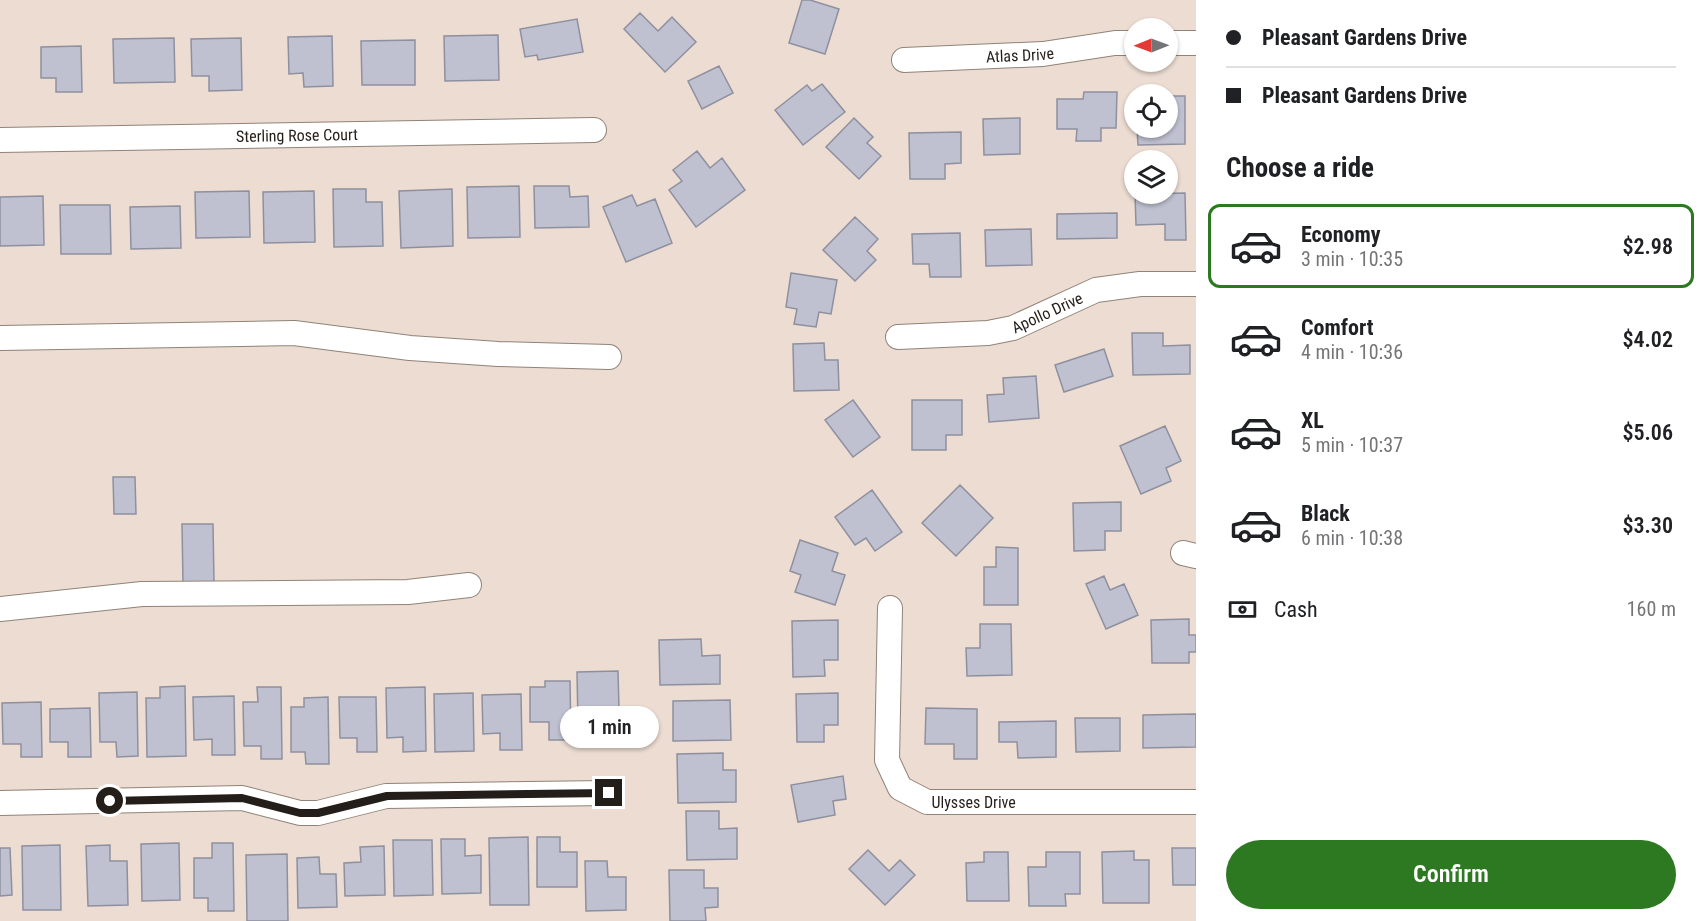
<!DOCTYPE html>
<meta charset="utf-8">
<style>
:root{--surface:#fff;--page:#f6f6f6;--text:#202124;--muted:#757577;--line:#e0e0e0;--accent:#2d7921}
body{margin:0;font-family:"Roboto Condensed",sans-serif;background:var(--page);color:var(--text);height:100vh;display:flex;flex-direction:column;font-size:22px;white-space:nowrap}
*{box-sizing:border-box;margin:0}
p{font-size:20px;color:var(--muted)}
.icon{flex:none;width:33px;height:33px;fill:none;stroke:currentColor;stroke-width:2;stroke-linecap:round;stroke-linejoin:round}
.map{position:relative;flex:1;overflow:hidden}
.drawer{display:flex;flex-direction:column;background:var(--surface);width:510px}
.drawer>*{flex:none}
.hud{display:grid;align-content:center;height:132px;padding:0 30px;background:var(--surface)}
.needle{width:39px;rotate:269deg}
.tools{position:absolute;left:1124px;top:18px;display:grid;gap:12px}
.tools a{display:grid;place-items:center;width:54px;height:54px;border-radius:50%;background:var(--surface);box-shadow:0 2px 4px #0004;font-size:30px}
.end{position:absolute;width:27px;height:27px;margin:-14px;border:8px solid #241e1a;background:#fff;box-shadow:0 0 0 3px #fff}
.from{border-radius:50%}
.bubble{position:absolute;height:42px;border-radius:21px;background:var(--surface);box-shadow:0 2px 4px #0004;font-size:20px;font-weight:600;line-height:42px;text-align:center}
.hud b{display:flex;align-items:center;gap:21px;height:57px;font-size:22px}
.hud b+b{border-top:2px solid var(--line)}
.hud i{width:15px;height:15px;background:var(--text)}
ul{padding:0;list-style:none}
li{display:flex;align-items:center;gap:18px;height:84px;margin:0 12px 9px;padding:0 18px;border:3px solid transparent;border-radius:12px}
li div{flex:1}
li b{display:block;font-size:22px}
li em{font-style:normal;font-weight:600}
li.on{border-color:var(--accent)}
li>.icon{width:54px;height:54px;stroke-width:1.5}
h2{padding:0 30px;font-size:27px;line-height:72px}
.pay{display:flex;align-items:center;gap:15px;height:66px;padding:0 30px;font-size:22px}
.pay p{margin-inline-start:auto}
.action{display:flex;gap:12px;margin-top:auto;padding:12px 30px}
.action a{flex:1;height:69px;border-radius:36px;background:var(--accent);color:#fff;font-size:24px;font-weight:600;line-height:69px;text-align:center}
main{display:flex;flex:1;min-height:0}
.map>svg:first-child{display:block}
</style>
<main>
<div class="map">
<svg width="1196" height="921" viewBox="0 0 1196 921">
<rect width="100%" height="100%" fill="#ecdcd1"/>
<!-- building -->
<path fill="#bfc0d0" stroke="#8f909f" stroke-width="1.5" d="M802,0H810L839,9L825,54L789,43Z
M640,13L658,31L672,17L696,42L665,72L624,29Z
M577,19L583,52L538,60L537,55L525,57L520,29Z
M498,35L499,80L445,81L444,36Z
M332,36L333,86L304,87L303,73L289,74L288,37Z
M174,38L175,82L114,83L113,39Z
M241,38L242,90L209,91V76H192L191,39Z
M415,40V85H362L361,41Z
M81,46L82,92H56V78H41V47Z
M719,66L733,93L702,109L688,81Z
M822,84L845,112L803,145L775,110L807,85L812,91Z
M1084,92H1117L1116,128H1101V141H1076L1077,129H1057V99H1083Z
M1167,96H1185V144L1138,145L1137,128H1167Z
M854,118L873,137L867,143L881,156L859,179L826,147Z
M1020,118V154L984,155L983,119Z
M961,132V163L945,164V179H910L909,133Z
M697,151L710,168L722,158L745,190L696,227L669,190L682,181L673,170Z
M519,186L520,237L468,238L467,187Z
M534,186H569L570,197L588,196L589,227L535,228Z
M333,189H366V202H382L383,246L334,247Z
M452,189L453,246L401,248L399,191Z
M249,191L250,237L196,238L195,192Z
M314,191L315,242L264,243L263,192Z
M1185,193L1186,240H1165V224L1136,225L1135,194Z
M632,195L637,206L655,199L672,243L626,262L603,207Z
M43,196L44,245L0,246V197Z
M60,205H110L111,254H61Z
M180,206L181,248L131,249L130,207Z
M1117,213V238L1057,239V214Z
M855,217L878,239L867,251L876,260L855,281L823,250Z
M1031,229L1032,265L986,266L985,230Z
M960,233L961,277H930L929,264H913L912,234Z
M791,273L837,280L831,314L819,312L816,327L794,324L797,309L786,307Z
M1132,333H1163V346L1190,345V374L1133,375Z
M824,343L825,360H838L839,390L794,391L793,344Z
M1104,349L1113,376L1064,392L1055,365Z
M1036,376L1039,418L989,422L987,395L1004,394L1003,378Z
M853,400L880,437L853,457L825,420Z
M912,400H962V435H946V450H912Z
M1165,426L1181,461L1166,468L1171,481L1141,494L1120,446Z
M113,477H135L136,514H114Z
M960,485L993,518L956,556L922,523Z
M872,490L902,532L875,551L866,538L855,545L835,517Z
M1121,502V531H1105V550L1074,551L1073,503Z
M182,524H213L214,582L183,583Z
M800,540L838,553L832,571L845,575L835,605L795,592L801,575L790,571Z
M996,547L1018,548V605H984V567H996Z
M1104,576L1110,590L1124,584L1138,615L1106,629L1086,584Z
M1189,619V635H1196V652H1189V663H1152L1151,620Z
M838,620V660H824L825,676L793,677L792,621Z
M980,624H1011L1012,675L967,676L966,648H980Z
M701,639L702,656L720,655V684L660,685L659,640Z
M618,671L619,709H604V724L578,725L577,672Z
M545,681H570L571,740H549V722H530V687H545Z
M185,686L186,756L147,757L146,698H160V687Z
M257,687H281L282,759H261V746H244L243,702H258Z
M425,687L426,751L403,752V737L387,738L386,688Z
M137,692L138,756L117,757L116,742H100L99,693Z
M473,693L474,751L435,752L434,694Z
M838,693V725H824V742H797L796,694Z
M521,694L522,750H500V733L483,734L482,695Z
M234,696L235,755H212V739L194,740L193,697Z
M328,697L329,764H306L305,752H291V707H304V698Z
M339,697H376L377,752H357V738H340Z
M730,700L731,740L673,741V701Z
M41,702L42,757H21V744H3L2,703Z
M90,708L91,757H68V742H50V709Z
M926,708L977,709V759H954V744H925Z
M1196,714V747L1143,748V715Z
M1075,718H1120V751L1076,752Z
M1056,721V757L1018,758L1017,742H999V722Z
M723,753V770H736V802L678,803L677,754Z
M843,776L846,799L833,801L835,815L798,822L791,785Z
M686,811H719V829L737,828V859L687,860Z
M528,837L529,905H490L489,838Z
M537,837H560V852H577V887H537Z
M441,839H465V856L481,855V893L442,894Z
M393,840H432L433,895L394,896Z
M179,843L180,900L142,901L141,844Z
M212,843H233L234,911H208V898H194V858H212Z
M60,845L61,910H23L22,846Z
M110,845V861H127L128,905L88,906L86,846Z
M384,846L385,895L345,896L344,863L361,862L360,847Z
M0,848H10L12,895L0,896Z
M1172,848H1196V885H1173Z
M868,850L889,871L900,860L915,875L885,905L849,869Z
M1134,851V860H1149V903H1103L1102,852Z
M984,852H1008L1009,901H967L966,863L984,862Z
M1046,852H1080V894H1065L1066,906H1029L1028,867H1046Z
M287,854L288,921H247L246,855Z
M319,857L320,874H336L337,907L298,908L297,858Z
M585,861H607L608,877H626V910L586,911Z
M669,870H704V888H718V907L705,908L706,921H670Z"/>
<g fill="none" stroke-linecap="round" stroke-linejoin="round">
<!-- minor casing -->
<g stroke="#908378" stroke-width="26">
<g id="minor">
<path d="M1167,43H1196"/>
<path id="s1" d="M904,60L1043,54L1115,43H1134"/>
<path id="s2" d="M0,140L594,130"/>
<path id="s3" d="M898,337L988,333L1013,328L1096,290L1140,284H1196"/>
<path d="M0,338L294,333L410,348L498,354L609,357"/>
<path d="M1183,553L1196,556"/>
<path id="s4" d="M890,608L887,760L900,788L927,802H1196"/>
<path d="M0,609L142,594L408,592L469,585"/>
<path d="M0,803L242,798L300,813H318L386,796L609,793"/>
</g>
</g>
<!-- minor -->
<use href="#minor" stroke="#fff" stroke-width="24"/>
</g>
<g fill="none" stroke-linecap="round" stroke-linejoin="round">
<!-- route -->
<path stroke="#241e1a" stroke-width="8" d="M110,801L242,798L300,813H318L387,796L609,793"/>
</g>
<g text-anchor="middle" stroke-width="4.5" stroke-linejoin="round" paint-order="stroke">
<!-- street labels -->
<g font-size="16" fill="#241e1a" stroke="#f9eade">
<text dy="6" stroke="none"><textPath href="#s1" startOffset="116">Atlas Drive</textPath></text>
<text dy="6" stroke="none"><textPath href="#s2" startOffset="297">Sterling Rose Court</textPath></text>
<text dy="6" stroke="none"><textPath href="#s3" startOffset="153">Apollo Drive</textPath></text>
<text dy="6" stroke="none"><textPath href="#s4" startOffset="260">Ulysses Drive</textPath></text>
</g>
</g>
</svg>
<div class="tools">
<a><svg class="needle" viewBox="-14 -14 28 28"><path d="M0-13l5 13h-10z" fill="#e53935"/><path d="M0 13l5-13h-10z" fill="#757577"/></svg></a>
<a><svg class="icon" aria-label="locate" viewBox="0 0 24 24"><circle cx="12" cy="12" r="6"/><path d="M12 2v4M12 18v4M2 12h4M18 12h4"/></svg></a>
<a><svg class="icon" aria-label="layers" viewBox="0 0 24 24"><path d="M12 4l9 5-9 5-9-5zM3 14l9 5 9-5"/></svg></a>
</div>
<i class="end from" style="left:110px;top:801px"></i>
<i class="end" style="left:609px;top:793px"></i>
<div class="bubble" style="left:560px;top:706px;width:99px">1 min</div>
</div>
<section class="drawer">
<div class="hud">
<b><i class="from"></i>Pleasant Gardens Drive</b>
<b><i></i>Pleasant Gardens Drive</b>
</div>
<h2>Choose a ride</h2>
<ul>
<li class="on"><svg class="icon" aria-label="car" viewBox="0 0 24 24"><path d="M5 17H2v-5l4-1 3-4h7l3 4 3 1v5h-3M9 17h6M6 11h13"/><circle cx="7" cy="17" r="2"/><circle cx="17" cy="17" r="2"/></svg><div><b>Economy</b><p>3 min · 10:35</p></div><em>$2.98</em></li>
<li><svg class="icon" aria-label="car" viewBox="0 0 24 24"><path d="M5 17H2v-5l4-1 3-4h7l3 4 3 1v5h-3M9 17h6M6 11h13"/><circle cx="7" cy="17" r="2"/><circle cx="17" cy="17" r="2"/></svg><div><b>Comfort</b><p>4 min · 10:36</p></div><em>$4.02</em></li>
<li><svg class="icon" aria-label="car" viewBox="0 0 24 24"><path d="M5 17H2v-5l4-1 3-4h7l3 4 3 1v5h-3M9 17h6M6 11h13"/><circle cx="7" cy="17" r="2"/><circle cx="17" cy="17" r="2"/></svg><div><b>XL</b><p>5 min · 10:37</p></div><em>$5.06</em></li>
<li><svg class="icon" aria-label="car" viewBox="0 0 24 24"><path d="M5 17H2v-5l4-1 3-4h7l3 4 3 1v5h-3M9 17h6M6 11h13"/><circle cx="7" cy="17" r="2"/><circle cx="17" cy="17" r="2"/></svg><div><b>Black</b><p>6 min · 10:38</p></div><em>$3.30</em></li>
</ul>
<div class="pay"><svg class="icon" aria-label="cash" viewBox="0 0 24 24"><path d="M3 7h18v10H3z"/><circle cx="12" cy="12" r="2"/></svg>Cash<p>160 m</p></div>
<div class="action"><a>Confirm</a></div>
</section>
</main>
